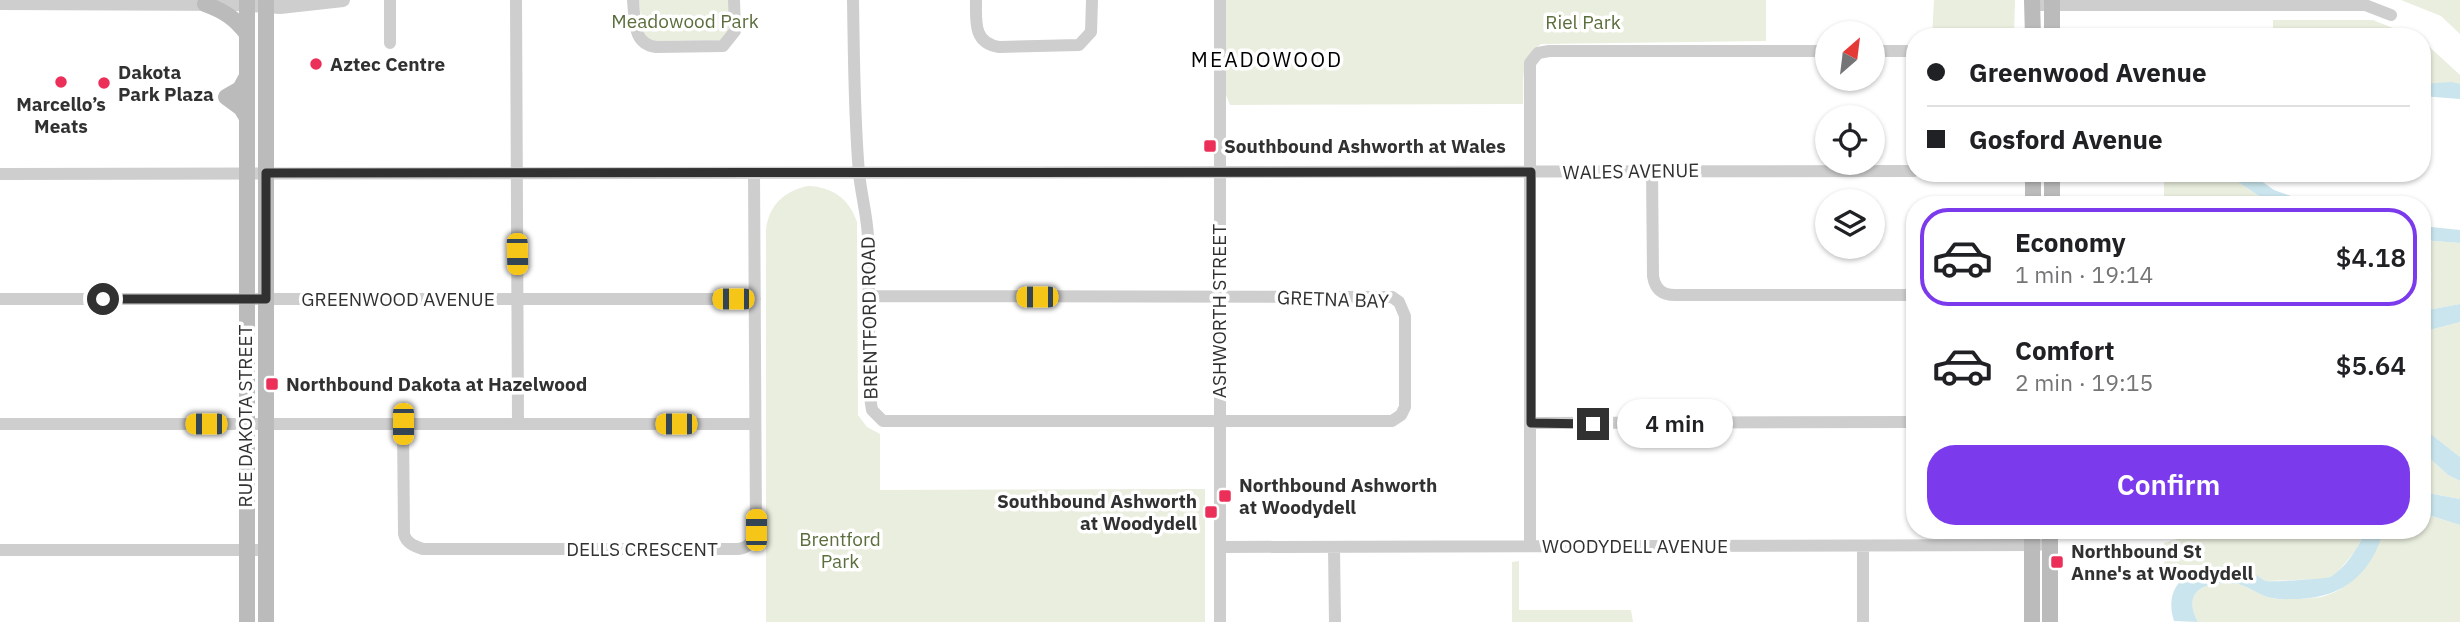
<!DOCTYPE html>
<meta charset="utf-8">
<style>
:root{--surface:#fff;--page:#f2f2f2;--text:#202124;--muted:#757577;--line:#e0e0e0;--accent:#7c3aed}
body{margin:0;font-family:"IBM Plex Sans",sans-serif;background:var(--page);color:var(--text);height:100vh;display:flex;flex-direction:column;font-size:26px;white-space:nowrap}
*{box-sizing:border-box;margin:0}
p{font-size:23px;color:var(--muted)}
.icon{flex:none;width:38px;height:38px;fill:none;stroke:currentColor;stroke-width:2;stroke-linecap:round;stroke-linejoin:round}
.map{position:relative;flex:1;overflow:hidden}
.drawer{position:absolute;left:1906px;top:196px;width:525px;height:343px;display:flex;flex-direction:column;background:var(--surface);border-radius:28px;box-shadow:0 2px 5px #0004}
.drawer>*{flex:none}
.banner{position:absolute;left:1906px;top:28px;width:525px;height:154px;border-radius:28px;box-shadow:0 2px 5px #0004;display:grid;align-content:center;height:154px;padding:0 21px;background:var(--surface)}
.needle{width:46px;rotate:28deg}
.fabs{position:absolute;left:1815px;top:21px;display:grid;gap:14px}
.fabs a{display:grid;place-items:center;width:70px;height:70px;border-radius:50%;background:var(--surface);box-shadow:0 2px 5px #0004;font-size:35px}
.end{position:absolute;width:32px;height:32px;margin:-16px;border:9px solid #313131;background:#fff;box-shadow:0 0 0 4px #fff}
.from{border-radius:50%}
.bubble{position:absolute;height:49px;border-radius:24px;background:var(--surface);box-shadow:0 2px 5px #0004;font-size:23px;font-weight:600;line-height:49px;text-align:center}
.car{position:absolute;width:21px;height:42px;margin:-21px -10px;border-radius:9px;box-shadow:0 0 5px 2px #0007;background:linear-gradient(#f5c518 24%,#345 0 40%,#f5c518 0 76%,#345 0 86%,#f5c518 0)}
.banner b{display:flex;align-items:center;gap:24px;height:66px;font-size:26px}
.banner b+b{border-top:2px solid var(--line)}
.banner i{width:18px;height:18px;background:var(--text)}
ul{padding:12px 0 0;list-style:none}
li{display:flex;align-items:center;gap:21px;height:98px;margin:0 14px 10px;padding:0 7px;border:4px solid transparent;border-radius:28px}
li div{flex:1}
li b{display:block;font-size:26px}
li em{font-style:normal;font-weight:600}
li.selected{border-color:var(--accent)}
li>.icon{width:63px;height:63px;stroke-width:1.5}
.cta{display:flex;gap:14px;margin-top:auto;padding:14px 21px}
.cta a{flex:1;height:80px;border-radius:28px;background:var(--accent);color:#fff;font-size:28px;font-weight:600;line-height:80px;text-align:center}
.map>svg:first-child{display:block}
</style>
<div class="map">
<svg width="2460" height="622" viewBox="0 0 2460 622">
<rect width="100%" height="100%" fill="#fff"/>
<!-- green -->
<path fill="#e9eede" d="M639,0H728L730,30L722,40L655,41L648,40L642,29Z
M1225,0H1766V41L1541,44C1519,59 1524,79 1523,104L1230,105L1226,95Z
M1934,0H2015L2014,37H1932Z
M2401,0H2460V34L2441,16Z
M2273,20H2373L2415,37H2273Z
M2422,40L2460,75V84H2422Z
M2164,173H2231L2238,182L2273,205H2164Z
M808,186C832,187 849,198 857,222L858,415L867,427L880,434V490L1205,489V622H766V230C769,205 784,191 808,186Z
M2422,240L2460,243V304L2422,311V281L2432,274L2422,271Z
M2460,322V457L2422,427V332Z
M2422,451L2448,475L2460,481V499L2422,492Z
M2422,513L2460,525V622H2198C2180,589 2209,580 2237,584C2249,586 2259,596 2272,598C2279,600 2286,599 2293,599C2304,598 2315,599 2325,596C2355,587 2375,558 2384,530H2422Z
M2205,530H2365L2357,549L2336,574L2326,579L2266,581L2246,570L2206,568V565H2164V543Z
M1519,561V610H1631L1633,622H1512V562Z"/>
<!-- water -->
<path fill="#cae5ee" d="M2451,82L2460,84V99L2422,96V84Z
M2231,173H2250L2274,190L2317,205H2273L2238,182Z
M2422,226L2460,230V243L2422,240Z
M2460,304V322L2422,332V311Z
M2422,427L2460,457V481L2448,475L2422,451Z
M2422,492L2460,499V525L2422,513Z
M2365,530H2384C2371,573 2345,597 2299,599C2290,599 2281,600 2272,598C2259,596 2249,586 2237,584C2209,580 2180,589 2198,622L2174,621C2159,574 2209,559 2247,570C2254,572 2259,578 2266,581C2270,582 2327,579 2330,577C2344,570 2361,545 2365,530Z"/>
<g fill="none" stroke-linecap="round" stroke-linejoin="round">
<!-- minor -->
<path stroke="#cecece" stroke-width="12" d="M516,0L518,424
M633,0C635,19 632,44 656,47L723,46L735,31L734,0
M853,0C854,58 854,115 859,173C861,194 867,215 868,237L870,397L872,410L883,421H1392L1401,415L1405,407V316L1399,302L1392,297L869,296
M976,0C976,21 973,43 999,47L1079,45L1091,32L1092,0
M1220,0V622
M2032,5H2365L2391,15
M390,43V0
M1872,51H1914
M1652,170L1653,276C1655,289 1662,295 1675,295H1914
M0,174L1914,171
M0,299H755
M1531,423L1914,422
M0,424H755
M403,424L404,534C406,543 414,546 423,549H738C748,548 755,540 756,530L754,173
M1530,546V63L1538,53L1549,51H1827
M1220,547L2039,545
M1334,547L1335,622
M0,550H266
M1863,622V546"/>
<!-- tertiary -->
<path stroke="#cecece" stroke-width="14" d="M0,3L237,4L280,7L343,0"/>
<!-- secondary -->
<path stroke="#bbb" stroke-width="16" d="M247,0V622
M266,0V622
M2032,0L2033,37
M2052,0V37
M205,4C224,11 235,18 247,34
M247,76L240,89L226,97L241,108L247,118
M2033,205V173
M2052,205V173
M2032,622V530
M2050,622V530"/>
</g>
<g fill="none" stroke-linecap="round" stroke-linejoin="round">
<!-- route -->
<path stroke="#313131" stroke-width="9" d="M103,299H266V173L1531,172V423L1593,424"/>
</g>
<!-- markers -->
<g fill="#eb2f59" stroke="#fff" stroke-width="2.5">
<circle cx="316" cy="64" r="7"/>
<circle cx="61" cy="82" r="7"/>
<circle cx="104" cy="83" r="7"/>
<rect x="1203" y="139" width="14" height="14" rx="3.5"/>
<rect x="265" y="377" width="14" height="14" rx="3.5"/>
<rect x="1218" y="489" width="14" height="14" rx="3.5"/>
<rect x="1204" y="505" width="14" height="14" rx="3.5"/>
<rect x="2050" y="555" width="14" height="14" rx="3.5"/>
</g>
<g text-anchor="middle" stroke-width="7" stroke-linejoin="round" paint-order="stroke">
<!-- park labels -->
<g font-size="19" fill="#5b6e3c" stroke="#fff">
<text x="685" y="28">Meadowood Park</text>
<text x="1583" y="29">Riel Park</text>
<text x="840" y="546">Brentford<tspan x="840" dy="22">Park</tspan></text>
</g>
<!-- poi labels -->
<g font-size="19" font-weight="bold" fill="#313131" stroke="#fff" text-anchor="start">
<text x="330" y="71">Aztec Centre</text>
<text x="118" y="79">Dakota<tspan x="118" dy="22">Park Plaza</tspan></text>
<text x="61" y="111" text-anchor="middle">Marcello’s<tspan x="61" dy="22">Meats</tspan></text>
<text x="1224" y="153">Southbound Ashworth at Wales</text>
<text x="286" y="391">Northbound Dakota at Hazelwood</text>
<text x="1239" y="492">Northbound Ashworth<tspan x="1239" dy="22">at Woodydell</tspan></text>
<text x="1197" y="508" text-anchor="end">Southbound Ashworth<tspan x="1197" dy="22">at Woodydell</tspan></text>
<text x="2071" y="558">Northbound St<tspan x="2071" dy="22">Anne's at Woodydell</tspan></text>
</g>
<!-- street labels -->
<g font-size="19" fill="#313131" stroke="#fff">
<text transform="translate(1631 171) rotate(-1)" y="7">WALES AVENUE</text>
<text x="398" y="306">GREENWOOD AVENUE</text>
<text transform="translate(1333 299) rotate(2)" y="7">GRETNA BAY</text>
<text transform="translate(1219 311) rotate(-90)" y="7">ASHWORTH STREET</text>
<text transform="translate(869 318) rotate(-91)" y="7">BRENTFORD ROAD</text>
<text transform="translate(245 416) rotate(-90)" y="7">RUE DAKOTA STREET</text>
<text x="1635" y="553">WOODYDELL AVENUE</text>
<text x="642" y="556">DELLS CRESCENT</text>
</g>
<!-- neighbourhood labels -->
<g font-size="21" letter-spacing="2" fill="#000" stroke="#fff">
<text x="1267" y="67">MEADOWOOD</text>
</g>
</g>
</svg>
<div class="fabs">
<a><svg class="needle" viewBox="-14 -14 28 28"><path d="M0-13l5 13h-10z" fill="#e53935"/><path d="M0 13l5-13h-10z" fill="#757577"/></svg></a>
<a><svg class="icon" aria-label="locate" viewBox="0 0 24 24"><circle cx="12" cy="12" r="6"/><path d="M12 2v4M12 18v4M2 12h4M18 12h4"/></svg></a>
<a><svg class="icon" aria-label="layers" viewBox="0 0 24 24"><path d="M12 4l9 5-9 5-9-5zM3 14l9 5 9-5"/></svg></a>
</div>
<i class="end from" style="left:103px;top:299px"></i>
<i class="end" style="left:1593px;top:424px"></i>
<div class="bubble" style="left:1617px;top:399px;width:116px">4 min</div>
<i class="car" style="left:517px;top:254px;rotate:179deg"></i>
<i class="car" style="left:1037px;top:297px;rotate:270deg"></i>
<i class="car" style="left:733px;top:299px;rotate:270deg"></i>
<i class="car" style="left:206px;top:424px;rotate:270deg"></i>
<i class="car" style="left:403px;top:424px;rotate:180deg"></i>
<i class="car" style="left:676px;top:424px;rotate:270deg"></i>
<i class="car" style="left:756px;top:530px;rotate:0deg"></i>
<div class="banner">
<b><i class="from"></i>Greenwood Avenue</b>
<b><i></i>Gosford Avenue</b>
</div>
<section class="drawer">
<ul>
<li class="selected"><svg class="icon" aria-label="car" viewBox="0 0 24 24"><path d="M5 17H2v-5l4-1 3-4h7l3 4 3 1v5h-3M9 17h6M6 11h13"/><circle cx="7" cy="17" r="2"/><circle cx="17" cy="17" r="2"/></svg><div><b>Economy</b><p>1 min · 19:14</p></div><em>$4.18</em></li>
<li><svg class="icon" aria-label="car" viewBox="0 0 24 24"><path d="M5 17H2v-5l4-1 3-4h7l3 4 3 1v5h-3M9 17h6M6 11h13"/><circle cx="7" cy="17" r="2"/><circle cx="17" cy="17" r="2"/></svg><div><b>Comfort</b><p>2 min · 19:15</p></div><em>$5.64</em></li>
</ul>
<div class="cta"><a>Confirm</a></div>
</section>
</div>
